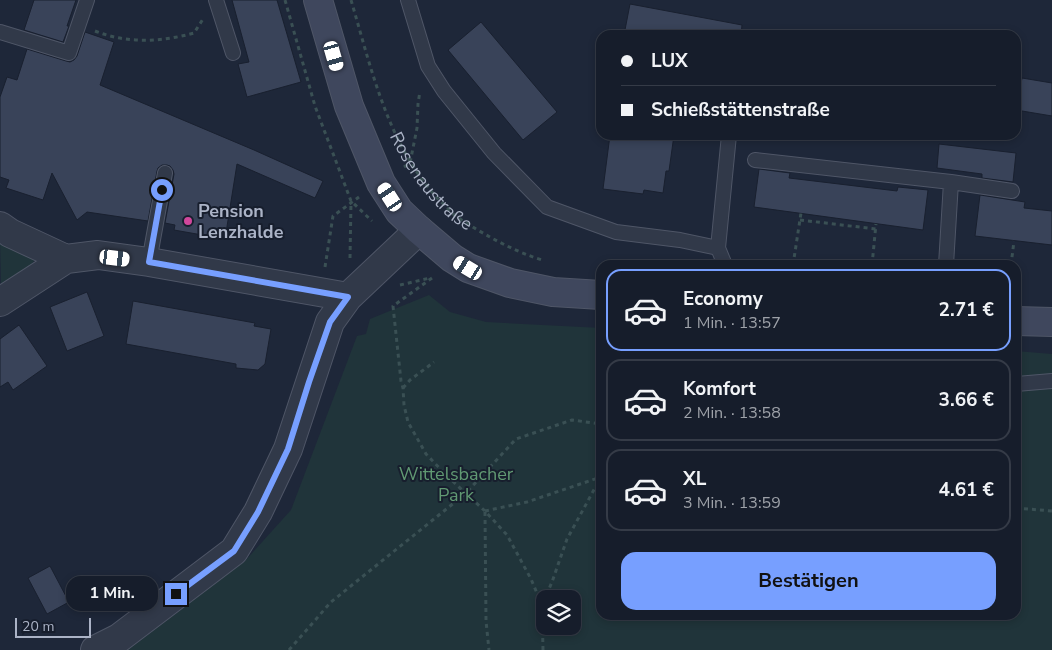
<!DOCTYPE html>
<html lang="de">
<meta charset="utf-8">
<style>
:root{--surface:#161d2b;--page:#232a37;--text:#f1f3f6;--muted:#9ea2a9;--line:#353b47;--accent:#779fff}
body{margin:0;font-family:"Nunito Sans",sans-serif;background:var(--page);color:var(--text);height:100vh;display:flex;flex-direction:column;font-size:19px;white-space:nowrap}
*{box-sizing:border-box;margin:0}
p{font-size:16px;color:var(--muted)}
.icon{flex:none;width:28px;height:28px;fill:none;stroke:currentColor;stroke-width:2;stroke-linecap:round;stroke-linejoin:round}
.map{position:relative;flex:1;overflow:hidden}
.details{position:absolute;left:596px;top:260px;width:425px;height:360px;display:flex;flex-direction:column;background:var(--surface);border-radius:15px;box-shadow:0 2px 8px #0003,0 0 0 1px var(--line)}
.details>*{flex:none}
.hud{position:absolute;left:596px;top:30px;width:425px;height:110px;border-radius:15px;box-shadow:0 2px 8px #0003,0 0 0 1px var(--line);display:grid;align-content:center;height:110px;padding:0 25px;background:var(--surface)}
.fabs{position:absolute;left:536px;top:590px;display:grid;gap:10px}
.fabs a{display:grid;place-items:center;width:45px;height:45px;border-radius:10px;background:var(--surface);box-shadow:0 2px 8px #0003,0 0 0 1px var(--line);font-size:25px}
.scale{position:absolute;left:15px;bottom:12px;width:76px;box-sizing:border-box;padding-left:5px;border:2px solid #abb3c6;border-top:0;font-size:14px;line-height:18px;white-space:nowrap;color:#abb3c6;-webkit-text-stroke:4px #171e2d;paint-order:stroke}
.end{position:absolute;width:22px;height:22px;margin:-11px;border:6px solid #779fff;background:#111;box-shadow:0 0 0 2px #111}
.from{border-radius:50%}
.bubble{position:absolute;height:35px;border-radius:15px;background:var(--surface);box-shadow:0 2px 8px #0003,0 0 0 1px var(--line);font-size:16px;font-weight:700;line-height:35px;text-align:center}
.car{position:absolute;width:15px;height:30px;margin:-15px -8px;border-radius:6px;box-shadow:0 0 4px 1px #0007;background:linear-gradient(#fff 24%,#345 0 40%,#fff 0 76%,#345 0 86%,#fff 0)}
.hud b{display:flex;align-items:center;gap:18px;height:48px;font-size:19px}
.hud b+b{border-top:1px solid var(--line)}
.hud i{width:12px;height:12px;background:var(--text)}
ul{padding:9px 0 0;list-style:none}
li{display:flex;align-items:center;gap:15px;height:82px;margin:0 10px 8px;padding:0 15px;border:2px solid var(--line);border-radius:15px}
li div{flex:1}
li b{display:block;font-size:19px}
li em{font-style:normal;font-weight:700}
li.active{border-color:var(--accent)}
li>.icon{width:45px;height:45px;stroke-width:1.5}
.cta{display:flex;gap:10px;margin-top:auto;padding:10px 25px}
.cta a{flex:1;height:58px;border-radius:15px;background:var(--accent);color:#111;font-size:20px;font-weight:700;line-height:58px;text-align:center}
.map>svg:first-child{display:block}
</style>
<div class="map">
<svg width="1052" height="650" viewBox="0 0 1052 650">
<rect width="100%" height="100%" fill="#1e2739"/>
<!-- green -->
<path fill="#20343a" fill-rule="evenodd" d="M0,236L35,258C33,269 10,279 1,285Z
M429,295L450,312L486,322L601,328V615H1016V351L1052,354V650H128L245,561L291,510L357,336L366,334L370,319ZM545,599H572V626H545Z"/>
<!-- building -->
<path fill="#394359" stroke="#19202f" d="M34,0H76L67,26H69L63,42L24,30Z
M232,0H277L301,82L247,97L238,64L249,62Z
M630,4L742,25L741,35H624Z
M481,22L557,112L523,140L448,50Z
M85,32L114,42L100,85L254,150L323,181L315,198L237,164L225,239L174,230L175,225L165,223L174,174L173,170L170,166L167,165H162L158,168L157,171L148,221L87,212L77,220L52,173L43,200L6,188L9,180L0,177V97L7,77L17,80L27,49L66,61L70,62L74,60L77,56Z
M1022,78L1052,83V116L1016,110Z
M610,135H674L669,171H666L663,193L644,190L643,194L603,189Z
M939,144L1016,153L1013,182L982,178V174L937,168Z
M759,169L790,173L789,178L897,191L898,187L928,190L923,230L754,207Z
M980,195L1025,202L1024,208L1052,211V245L975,236Z
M87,292L104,336L67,351L50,307Z
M133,301L255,323L254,326L271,329L265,364L258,370L236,368V364L126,344Z
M19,325L47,366L13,390L8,382L0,387V339Z
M50,566L69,602L47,614L28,578Z"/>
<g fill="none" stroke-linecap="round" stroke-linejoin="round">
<!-- lane casing -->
<g stroke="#4f5667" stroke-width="16">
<path id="lane" d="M216,0L233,53
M408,0L428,66L444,91L494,153L547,207L616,232L680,240L718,248L725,265
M0,32L69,53L87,0
M755,160L951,182L946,265
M951,182L1012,191
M718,248L729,135
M149,262L165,173
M1016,384L1052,381"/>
</g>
<!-- street casing -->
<g stroke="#4f5667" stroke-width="30">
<path id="street" d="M0,226L10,233L66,259
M0,302L66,259L98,255L149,262L348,297
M95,650L119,638L234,551L258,512L288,449L330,322L348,297L419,230"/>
</g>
<!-- secondary casing -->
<g stroke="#4f5667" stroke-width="30">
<path id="secondary" d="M318,0L349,106L381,183L399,211L419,230L452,258L468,268L510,283L553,292L601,295
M1016,321L1052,322"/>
</g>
<!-- path -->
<g stroke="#3a5054" stroke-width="3" stroke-dasharray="4 4" stroke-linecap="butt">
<path d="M285,0L315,106L351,201L372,221"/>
<path id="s1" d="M351,0C372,71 388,146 440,201C446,206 451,213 457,217C463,221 470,225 476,229C498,242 517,252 542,260"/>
<path d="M95,31C128,44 161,42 194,33L203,19"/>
<path d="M404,167L410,163L417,128L418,104L420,91"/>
<path d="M800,220L876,229"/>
<path d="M350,258L351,202"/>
<path d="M793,265L801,213"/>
<path d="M872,265L876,224"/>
<path d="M1011,265L1014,241"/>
<path d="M325,267L333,216L359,197"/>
<path d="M432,278L393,306L401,381L403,388L404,405L408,422L426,454L447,476L485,511L507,535L531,579L542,605"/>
<path d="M400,285L430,278"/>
<path d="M403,388L410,380L434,362"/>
<path d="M1016,508L1052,511"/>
<path d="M485,511L527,502L601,477"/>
<path d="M485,512L486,621L489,650"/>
<path d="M289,650L331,602L465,494L516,439L572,420L601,424"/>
<path d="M543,650L542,605L552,582L567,539L601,477"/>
</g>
<!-- lane -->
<use href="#lane" stroke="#313949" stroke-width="14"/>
<!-- street -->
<use href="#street" stroke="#313949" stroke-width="28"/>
<!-- secondary -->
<use href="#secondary" stroke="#3f475d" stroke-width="28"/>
</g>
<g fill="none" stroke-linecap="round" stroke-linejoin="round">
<!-- route -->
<path stroke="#779fff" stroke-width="6" d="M162,190L149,262L348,297L330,322L309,382L288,449L258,512L234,551L176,594"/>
</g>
<!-- markers -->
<circle fill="#d1479c" stroke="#171e2d" stroke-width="2" cx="188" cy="221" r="5"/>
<g text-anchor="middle" stroke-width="4" stroke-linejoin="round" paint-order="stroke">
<!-- street labels -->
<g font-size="18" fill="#abb3c6" stroke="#171e2d">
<text dy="6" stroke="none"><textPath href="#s1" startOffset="201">Rosenaustraße</textPath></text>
</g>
<!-- poi labels -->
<g font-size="18" font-weight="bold" fill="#abb3c6" stroke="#171e2d" text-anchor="start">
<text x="198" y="217">Pension<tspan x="198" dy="21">Lenzhalde</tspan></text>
</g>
<!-- park labels -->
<g font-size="18" fill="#619973" stroke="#171e2d">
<text x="456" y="480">Wittelsbacher<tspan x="456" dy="21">Park</tspan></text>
</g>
</g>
</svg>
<div class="fabs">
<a><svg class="icon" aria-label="layers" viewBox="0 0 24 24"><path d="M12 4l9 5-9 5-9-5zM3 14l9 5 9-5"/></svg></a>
</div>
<div class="scale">20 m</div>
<i class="end from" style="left:162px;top:190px"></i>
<i class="end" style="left:176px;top:594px"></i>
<div class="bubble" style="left:66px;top:576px;width:92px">1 Min.</div>
<i class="car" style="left:334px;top:56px;rotate:164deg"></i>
<i class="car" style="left:390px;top:197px;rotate:327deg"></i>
<i class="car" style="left:115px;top:258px;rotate:97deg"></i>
<i class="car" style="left:468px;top:268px;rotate:301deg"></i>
<div class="hud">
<b><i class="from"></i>LUX</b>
<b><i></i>Schießstättenstraße</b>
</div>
<section class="details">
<ul>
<li class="active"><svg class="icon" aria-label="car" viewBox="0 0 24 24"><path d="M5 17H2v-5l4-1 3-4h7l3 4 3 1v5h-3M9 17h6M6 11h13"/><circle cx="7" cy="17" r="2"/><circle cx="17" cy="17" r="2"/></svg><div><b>Economy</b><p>1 Min. · 13:57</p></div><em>2.71 €</em></li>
<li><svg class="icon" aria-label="car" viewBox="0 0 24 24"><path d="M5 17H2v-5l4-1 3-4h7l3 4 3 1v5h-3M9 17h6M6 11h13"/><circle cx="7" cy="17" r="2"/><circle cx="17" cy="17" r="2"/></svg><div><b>Komfort</b><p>2 Min. · 13:58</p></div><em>3.66 €</em></li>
<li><svg class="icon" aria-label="car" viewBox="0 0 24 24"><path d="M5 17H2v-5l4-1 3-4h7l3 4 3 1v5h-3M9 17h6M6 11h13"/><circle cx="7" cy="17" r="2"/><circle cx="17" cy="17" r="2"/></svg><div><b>XL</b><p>3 Min. · 13:59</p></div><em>4.61 €</em></li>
</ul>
<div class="cta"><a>Bestätigen</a></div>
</section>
</div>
